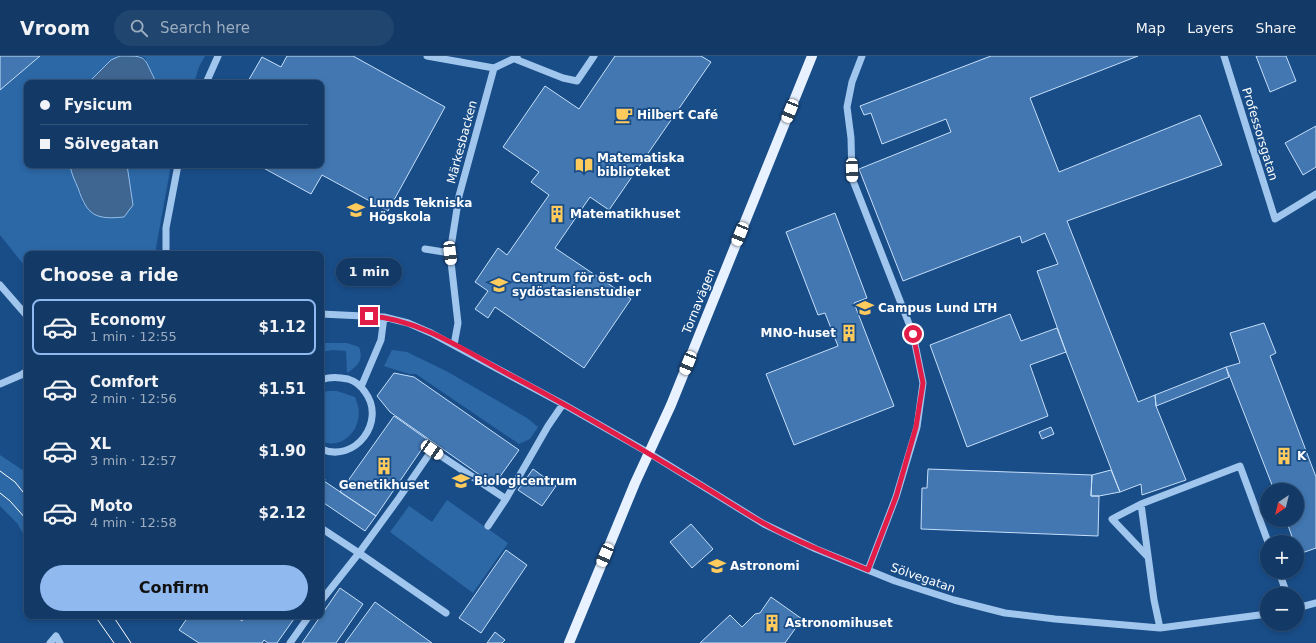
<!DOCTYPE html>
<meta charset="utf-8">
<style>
:root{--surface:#133a66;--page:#20456f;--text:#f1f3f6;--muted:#9dadbf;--line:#32547a;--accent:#90b9f0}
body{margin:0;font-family:"DejaVu Sans",sans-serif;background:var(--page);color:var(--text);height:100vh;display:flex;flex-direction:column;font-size:15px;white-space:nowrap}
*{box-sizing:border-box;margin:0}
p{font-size:13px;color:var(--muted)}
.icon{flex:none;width:22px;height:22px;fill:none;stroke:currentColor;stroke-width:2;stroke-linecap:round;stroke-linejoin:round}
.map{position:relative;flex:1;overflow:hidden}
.details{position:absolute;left:24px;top:195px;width:300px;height:368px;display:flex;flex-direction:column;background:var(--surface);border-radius:8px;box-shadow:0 2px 6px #0003,0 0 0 1px var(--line)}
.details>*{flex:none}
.top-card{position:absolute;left:24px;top:24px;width:300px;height:88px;border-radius:8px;box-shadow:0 2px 6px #0003,0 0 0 1px var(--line);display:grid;align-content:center;height:88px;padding:0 16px;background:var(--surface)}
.needle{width:26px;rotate:215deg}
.fabs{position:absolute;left:1260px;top:427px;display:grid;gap:8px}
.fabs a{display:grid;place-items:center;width:44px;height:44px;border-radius:50%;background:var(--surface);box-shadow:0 2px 6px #0003,0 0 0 1px var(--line);font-size:20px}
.end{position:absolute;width:18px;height:18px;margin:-9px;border:5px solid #e11d48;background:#fff;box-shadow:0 0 0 2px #fff}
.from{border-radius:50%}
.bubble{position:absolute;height:28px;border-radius:14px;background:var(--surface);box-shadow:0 2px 6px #0003,0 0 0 1px var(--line);font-size:13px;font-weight:700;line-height:28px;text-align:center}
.car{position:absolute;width:12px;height:24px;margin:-12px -6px;border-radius:5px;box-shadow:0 0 3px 1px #0007;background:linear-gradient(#fff 24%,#345 0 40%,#fff 0 76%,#345 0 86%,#fff 0)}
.top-card b{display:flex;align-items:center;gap:14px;height:38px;font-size:15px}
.top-card b+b{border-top:1px solid var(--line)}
.top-card i{width:10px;height:10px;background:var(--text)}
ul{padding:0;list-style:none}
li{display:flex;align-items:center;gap:12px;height:56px;margin:0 8px 6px;padding:0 8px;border:2px solid transparent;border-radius:8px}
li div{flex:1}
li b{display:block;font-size:15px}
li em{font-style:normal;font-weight:700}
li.current{border-color:var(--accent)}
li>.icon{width:36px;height:36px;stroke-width:1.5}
h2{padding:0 16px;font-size:18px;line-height:48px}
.button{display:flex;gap:8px;margin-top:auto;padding:8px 16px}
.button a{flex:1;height:46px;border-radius:24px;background:var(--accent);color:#111;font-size:16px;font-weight:700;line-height:46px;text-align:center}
header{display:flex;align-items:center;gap:24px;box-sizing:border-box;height:56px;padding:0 20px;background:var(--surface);border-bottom:1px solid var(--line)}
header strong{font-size:19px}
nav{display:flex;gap:22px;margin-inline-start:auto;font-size:14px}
.search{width:280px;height:36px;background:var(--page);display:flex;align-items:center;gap:10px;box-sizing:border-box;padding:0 14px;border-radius:22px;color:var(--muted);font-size:15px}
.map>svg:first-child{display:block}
</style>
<header>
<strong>Vroom</strong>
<div class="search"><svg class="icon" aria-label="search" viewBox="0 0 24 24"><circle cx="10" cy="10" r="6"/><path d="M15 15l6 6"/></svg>Search here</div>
<nav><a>Map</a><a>Layers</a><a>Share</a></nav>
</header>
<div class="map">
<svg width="1316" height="587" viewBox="0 0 1316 587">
<rect width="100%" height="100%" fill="#194d88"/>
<!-- green -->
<path fill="#2c67a6" d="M40,0H120L111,4L88,27H27V109H70L83,148L133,149L127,109H171L156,192V198H27V213L0,179V34Z
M140,0H205L199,11L194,27H154L155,23L145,2Z
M321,287H347L359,291C364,304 358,310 347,317L346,295L333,294L321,296Z
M392,294L407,296L448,316L527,362L538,371L530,383L519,388L416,318H409L384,310Z
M328,335H337L355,341C356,344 357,347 358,350C363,372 343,395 321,385V337Z
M0,399L27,417V479L25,481L17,467L0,450Z
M447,444L508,487L473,537L390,476L409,450L432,466Z"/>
<!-- water -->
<path fill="#3f6591" stroke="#94c1ef" d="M120,0C148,0 143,0 155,24L154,27H88L111,4Z
M70,109H127L133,149L124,161C95,164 87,159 78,132C75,125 71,117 70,109Z"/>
<!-- building -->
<path fill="#4277b1" stroke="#c6dff9" d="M0,0H40L0,34Z
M287,0H353L445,51L388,155L322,119L311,138L258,109H321V27H247L262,1L281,11Z
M615,0H701L711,6L609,154L590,141L555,192L631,243L584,312L495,251L488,262L475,253L488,235L475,226L498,192L507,199L549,139L531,126L539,116L503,91L545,30L579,53Z
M991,0H1138L1030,42L1059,116L1200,59L1222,109L1067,165L1138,346L1155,339L1156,350L1186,424L1142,439L1141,428L1120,436L1066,296L1037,215L1058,208L1045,177L1022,187L1020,180L903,225L859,113L951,76L946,63L882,88L871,57L864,59L860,50Z
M1256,0H1286L1296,25L1270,36Z
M1316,70V111L1303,119L1285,87Z
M835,157L867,242L854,247L894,350L794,389L766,318L838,290L825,257L818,259L786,176Z
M1010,258L1021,285L1057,272L1066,296L1030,309L1048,360L967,391L930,289Z
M1264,267L1276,297L1270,300L1316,421V492L1299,498L1297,493V486H1294L1286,464H1297V434H1274L1226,311L1240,307L1230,277Z
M1226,311L1229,321L1156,350L1155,339Z
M394,317L414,321L519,394L494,429L390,356L377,340Z
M394,360L428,384L376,460L340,436Z
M1051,371L1054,378L1042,383L1039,376Z
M533,413L556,430L542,450L518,434Z
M928,413L1092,419L1091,440H1099L1098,480L921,473L922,432H927Z
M1111,414L1120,436L1099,440H1091L1092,419Z
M321,421L325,423L324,425L376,460L365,475L321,445Z
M691,468L713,493L692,512L670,486Z
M506,494L527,509L481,577L459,562Z
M340,532L363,548L336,587H302Z
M771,541L802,563L785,587H700L730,559L742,571L755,558L760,557Z
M375,546L432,587H345Z
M185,560H235L242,565L245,560H296L277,587H268L264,584L262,587H199L179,574L188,561Z
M495,576L505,584L502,587H487Z"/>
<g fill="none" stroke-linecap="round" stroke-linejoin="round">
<!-- minor -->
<path stroke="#a1c6ed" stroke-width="7" d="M427,0L494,12
M862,0L852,26L847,51L851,82L852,122L913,278L923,327L917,371L896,441L868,514
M1224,0L1275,163L1316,138
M515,3L563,22L577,25L594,0
M494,12L517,1
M206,27L218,0
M425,193L450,197
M166,198V172L178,109
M0,229L27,260
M321,258L384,261L408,267L431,277L563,348L649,397L764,468L816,493L895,525L954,544L1005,557L1055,563L1160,572L1267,558
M454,289L458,267L450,197L459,140L494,12
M321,324C330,320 339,321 348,323C355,325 361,330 365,336C387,365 355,408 321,393
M0,328L21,319L27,315
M361,331L381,284L384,261
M506,443L548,370L563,348
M1141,448L1112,463L1148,501
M321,472L359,497L321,545
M1279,516L1287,538
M1297,552L1316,547
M446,557L359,497L399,442L432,394L506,443L488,470
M1160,572L1154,544L1141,448L1240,410L1268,486
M50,587L56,580L60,587
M290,587L309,560"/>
<!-- major -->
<path stroke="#e7f1ff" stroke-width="10" d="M569,587L635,427L671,349L812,0"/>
<!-- tram -->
<path stroke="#fff" stroke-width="1" d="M0,415L15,426L27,441
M0,437L10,445L27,464
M95,560L114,587
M113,560L131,587"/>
</g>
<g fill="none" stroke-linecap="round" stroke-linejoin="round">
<!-- route -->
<path stroke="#e11d48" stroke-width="5" d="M369,260C420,263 465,295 510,319C573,352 635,389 696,426C718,439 740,454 763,467C796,486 832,499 868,514L896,441L916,371L923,327L913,278"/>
</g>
<!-- icons -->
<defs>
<g id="cafe-bare" transform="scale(1.38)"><path d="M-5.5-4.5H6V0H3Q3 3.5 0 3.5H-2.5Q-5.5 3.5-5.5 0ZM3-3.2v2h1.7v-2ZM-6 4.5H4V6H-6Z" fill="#ffcb5d" stroke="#194d88" stroke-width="2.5" paint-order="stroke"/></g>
<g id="library-bare" transform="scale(1.38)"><path d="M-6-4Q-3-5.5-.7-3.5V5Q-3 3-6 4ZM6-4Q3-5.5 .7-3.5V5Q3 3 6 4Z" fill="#ffcb5d" stroke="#194d88" stroke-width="2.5" paint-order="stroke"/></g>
<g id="university-bare" transform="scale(1.38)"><path d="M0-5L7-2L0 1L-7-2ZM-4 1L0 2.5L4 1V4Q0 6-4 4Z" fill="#ffcb5d" stroke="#194d88" stroke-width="2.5" paint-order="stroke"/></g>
<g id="building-bare" transform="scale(1.38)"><path d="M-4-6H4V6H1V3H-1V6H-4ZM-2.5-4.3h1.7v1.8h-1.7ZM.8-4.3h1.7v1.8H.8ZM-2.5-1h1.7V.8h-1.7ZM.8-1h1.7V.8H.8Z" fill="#ffcb5d" stroke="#194d88" stroke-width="2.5" paint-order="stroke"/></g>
</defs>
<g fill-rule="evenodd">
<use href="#cafe-bare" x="624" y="59"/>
<use href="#library-bare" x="584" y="109"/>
<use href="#university-bare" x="356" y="154"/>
<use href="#building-bare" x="557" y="158"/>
<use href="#university-bare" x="499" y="229"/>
<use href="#university-bare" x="865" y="252"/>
<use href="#building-bare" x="849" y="277"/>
<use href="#building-bare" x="1284" y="400"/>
<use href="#building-bare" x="384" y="410"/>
<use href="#university-bare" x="461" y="425"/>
<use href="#university-bare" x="717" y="510"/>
<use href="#building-bare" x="772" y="567"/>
</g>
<g text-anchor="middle" stroke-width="3.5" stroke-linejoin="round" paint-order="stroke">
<!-- poi labels -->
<g font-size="12" font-weight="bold" fill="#fff" stroke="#194d88" text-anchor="start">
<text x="637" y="63">Hilbert Café</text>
<text x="597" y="106">Matematiska<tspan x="597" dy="14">biblioteket</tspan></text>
<text x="369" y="151">Lunds Tekniska<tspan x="369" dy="14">Högskola</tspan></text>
<text x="570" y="162">Matematikhuset</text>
<text x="512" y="226">Centrum för öst- och<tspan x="512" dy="14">sydöstasienstudier</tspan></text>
<text x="878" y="256">Campus Lund LTH</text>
<text x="836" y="281" text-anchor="end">MNO-huset</text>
<text x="1297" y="404">K</text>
<text x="474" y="429">Biologicentrum</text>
<text x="384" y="433" text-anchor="middle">Genetikhuset</text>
<text x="730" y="514">Astronomi</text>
<text x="785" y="571">Astronomihuset</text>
</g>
<!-- street labels -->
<g font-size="12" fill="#fff" stroke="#194d88">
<text transform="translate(1260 78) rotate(73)" y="4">Professorsgatan</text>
<text transform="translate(462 86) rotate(-75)" y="4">Märkesbacken</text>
<text transform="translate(699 245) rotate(-68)" y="4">Tornavägen</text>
<text transform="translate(923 522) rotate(19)" y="4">Sölvegatan</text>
</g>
</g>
</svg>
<div class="fabs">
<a><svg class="needle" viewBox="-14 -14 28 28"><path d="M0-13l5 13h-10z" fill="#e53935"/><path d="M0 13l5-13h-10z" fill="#9dadbf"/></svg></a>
<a>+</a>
<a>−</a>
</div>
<i class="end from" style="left:913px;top:278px"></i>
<i class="end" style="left:369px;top:260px"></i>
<div class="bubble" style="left:336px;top:202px;width:66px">1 min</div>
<i class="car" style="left:790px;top:55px;rotate:202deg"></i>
<i class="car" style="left:852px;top:114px;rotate:178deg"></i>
<i class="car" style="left:740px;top:178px;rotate:202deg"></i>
<i class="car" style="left:450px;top:197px;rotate:173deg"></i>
<i class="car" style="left:688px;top:307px;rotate:202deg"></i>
<i class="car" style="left:432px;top:394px;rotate:124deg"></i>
<i class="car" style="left:605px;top:499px;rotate:203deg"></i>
<div class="top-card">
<b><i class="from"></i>Fysicum</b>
<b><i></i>Sölvegatan</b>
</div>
<section class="details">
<h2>Choose a ride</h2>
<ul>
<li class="current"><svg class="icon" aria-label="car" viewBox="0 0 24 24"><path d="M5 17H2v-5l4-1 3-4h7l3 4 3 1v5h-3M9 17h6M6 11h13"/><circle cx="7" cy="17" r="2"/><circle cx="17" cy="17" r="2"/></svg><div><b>Economy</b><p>1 min · 12:55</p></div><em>$1.12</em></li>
<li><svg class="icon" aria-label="car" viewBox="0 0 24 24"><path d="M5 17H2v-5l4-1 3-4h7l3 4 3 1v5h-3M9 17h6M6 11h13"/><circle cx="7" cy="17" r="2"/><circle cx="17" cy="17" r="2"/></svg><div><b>Comfort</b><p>2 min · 12:56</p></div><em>$1.51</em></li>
<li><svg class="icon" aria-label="car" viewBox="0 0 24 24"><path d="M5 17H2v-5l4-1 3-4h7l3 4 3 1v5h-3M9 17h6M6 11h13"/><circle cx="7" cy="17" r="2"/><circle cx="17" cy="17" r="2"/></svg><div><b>XL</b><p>3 min · 12:57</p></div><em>$1.90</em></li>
<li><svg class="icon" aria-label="car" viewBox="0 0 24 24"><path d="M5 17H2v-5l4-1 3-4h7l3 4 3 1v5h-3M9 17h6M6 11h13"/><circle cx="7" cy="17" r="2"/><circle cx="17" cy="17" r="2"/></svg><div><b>Moto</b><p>4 min · 12:58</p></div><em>$2.12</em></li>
</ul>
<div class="button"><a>Confirm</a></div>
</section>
</div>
